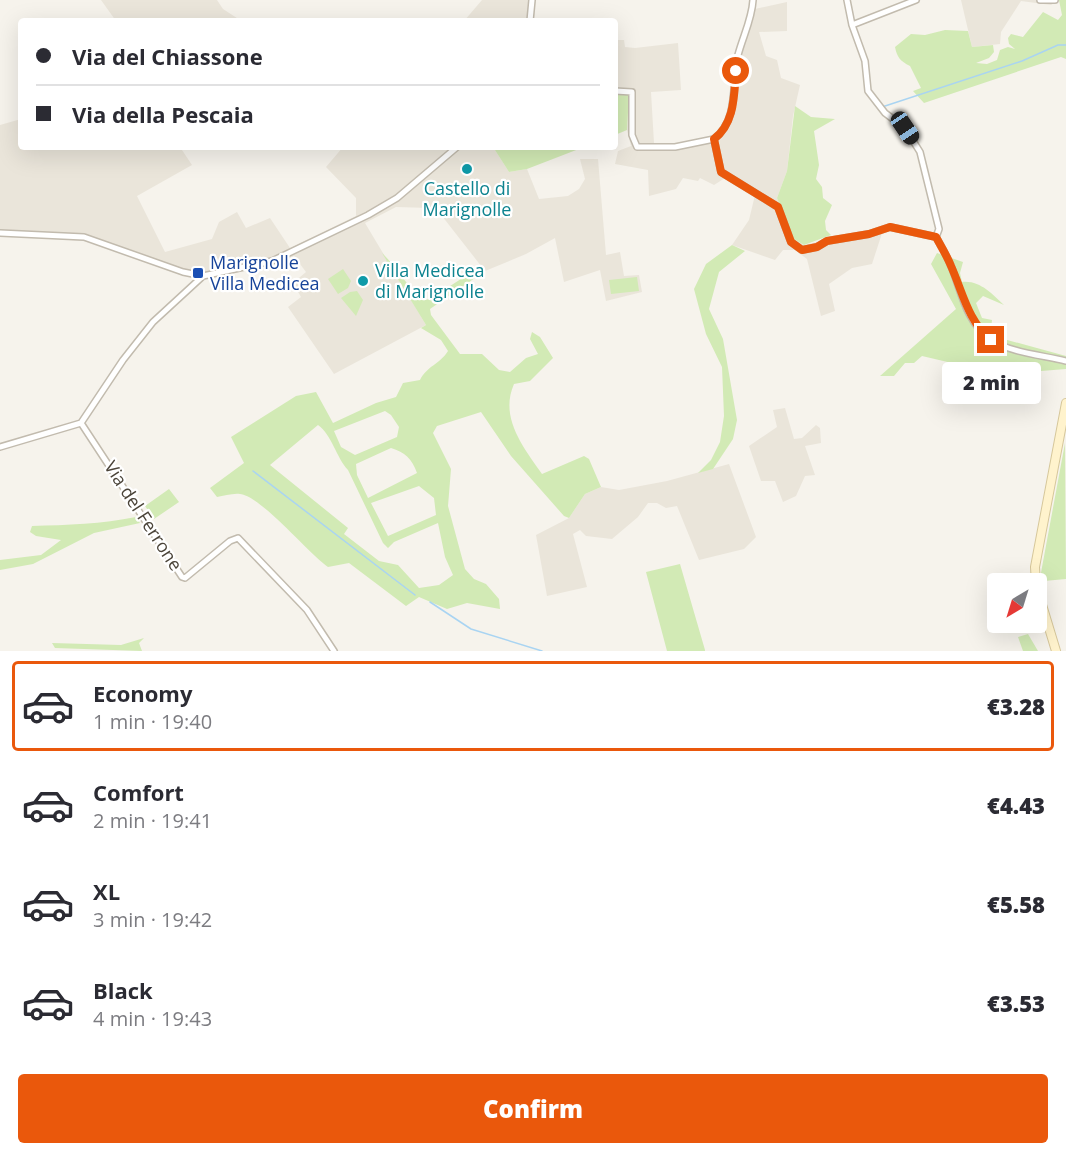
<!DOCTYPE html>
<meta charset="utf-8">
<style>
:root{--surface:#fff;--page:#f2f2f3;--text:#2b2b33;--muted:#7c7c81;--line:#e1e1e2;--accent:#ea580c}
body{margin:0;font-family:"Open Sans",sans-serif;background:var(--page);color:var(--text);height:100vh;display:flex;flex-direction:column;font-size:22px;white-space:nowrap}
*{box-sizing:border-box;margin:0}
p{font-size:20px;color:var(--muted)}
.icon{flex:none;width:33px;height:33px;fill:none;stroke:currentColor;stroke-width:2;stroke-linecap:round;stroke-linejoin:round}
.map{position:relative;height:651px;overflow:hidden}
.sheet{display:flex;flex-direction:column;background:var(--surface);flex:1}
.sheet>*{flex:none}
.hud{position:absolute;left:18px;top:18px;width:600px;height:132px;border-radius:6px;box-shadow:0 6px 24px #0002;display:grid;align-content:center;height:132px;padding:0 18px;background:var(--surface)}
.needle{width:39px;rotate:218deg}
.tools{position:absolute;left:987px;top:573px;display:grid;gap:12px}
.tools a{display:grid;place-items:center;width:60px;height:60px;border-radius:6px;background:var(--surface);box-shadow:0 6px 24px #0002;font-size:30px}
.end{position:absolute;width:27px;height:27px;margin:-14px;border:8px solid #ea580c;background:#fff;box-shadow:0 0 0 3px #fff}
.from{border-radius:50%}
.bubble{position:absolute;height:42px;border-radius:6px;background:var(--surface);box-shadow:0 6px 24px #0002;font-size:20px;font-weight:800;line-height:42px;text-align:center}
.car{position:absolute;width:18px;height:36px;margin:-18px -9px;border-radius:8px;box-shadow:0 0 4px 2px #0007;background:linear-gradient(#222 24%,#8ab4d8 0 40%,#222 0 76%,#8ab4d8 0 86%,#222 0)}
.hud b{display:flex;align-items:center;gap:21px;height:57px;font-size:22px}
.hud b+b{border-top:2px solid var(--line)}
.hud i{width:15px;height:15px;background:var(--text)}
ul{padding:10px 0 0;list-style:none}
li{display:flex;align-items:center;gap:18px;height:90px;margin:0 12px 9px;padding:0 6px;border:3px solid transparent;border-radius:6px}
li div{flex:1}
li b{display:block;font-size:22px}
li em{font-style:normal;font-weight:800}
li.current{border-color:var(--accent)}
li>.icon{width:54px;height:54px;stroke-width:1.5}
.action{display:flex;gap:12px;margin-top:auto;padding:12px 18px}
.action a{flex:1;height:69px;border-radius:6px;background:var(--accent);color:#fff;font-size:24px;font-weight:800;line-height:69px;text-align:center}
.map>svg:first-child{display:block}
</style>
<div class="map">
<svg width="1066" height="651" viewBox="0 0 1066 651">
<rect width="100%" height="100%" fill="#f6f3ec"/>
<!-- residential -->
<path fill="#eae5da" d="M101,0H217L223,9L240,20L116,21Z
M482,0H534L532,21H464Z
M961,0H1058L1051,5L1021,1L1001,32L1000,44L972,47Z
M787,2V31L759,32L766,56L777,60L781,78L800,85L793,116L787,171L777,198L794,239L804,245L884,227L872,264L852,268L829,284L835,311L821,316L807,259L795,250H783L775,260L732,245L749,220L755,195L725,178L714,185L700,178L698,181L683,178L676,189L649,196L648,170L615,164L618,151L631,146L627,130L629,95L615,94V40H624L625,47L635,48L678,43L681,90L651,92L654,143L680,144L714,136L727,115L735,53L750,10Z
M21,119V147H180L192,165L137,196L165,252L212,239L219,222L237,212L246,228L270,218L290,248L356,216V198L326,167L343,147H493L509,172L527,169L539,199L568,196L579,189L585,179L580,159H598L606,255L620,252L624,276L639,275L642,292L606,301L600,270L564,282L555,238L526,254L485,271L442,216L430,208L396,207L365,223L426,325L334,374L288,307L301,297L293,283L306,272L294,256L278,264L206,279L170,271L87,241L0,236V125Z
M785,408L794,439L802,438L816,425L820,428L821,443L805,446L815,475L805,476L796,496L783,502L775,481H761L749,446L777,427L773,410Z
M729,464L756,537L744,549L699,560L677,506L666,508L657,503H648L638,517L612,539L586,536L580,530L573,534L587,587L547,596L536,535L569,518L585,494L601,487L619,490L667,481Z"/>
<!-- green -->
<path fill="#d2eab5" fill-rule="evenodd" d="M1059,0H1066V59L1061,57L924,103L913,91L921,88L910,66C900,61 897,57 895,47L911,34L925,35L945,30L968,31L972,47L993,45L994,52L989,58L976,63L987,64L997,60L1000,50L1008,47L1015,49L1009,44L1008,38L1011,34L1023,37L1043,12L1058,20L1062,15Z
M615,94L629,95L627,130L615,135Z
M795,106L811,117L835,119L814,131L819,165L816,179L822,187L823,198L832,205L825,221L826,230L831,235L804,245L794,239L777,198L787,171Z
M493,147H584L527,169L509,172Z
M732,245L745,251L719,272L709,309L723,339L737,420L733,439L713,469L698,473L711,460L720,442L724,416L722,367L706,334L694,289L706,264Z
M382,253C398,268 406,286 423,300L430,299L481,266L485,271L430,309L431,315L460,354H482L499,370L510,372L526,358L538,354L530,339L532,332L540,337L553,358L530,381L514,384C499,418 524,448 542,474L584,456L589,459L601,487L585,494L569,518L564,516L511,456L481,412L437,426L433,433L451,469L448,506L465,569L474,579L486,584L499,599L500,609L467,603L447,609L419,597L406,606L349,563L328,567C309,554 261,496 240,494C233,493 224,496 217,497L210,488L244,463L231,437L296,396L316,392L333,423L376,403L396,397L403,383L420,380C427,366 440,364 448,351L441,340L421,328L426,325ZM385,411L391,415L399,427L397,437L355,455L341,447L334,431ZM318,425C332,435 336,457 348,470L383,543L388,548L394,542L438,523L445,557L453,575L439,585L419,588L398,565L379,561L344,534L348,528L270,465ZM391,448C405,452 412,459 417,473L368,498L357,475L356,464ZM419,486L434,498L436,515L388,536L371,503Z
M937,253L963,262L960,273L962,282C980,280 992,294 1004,305L983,296L976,303L982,318L992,320L991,329L1000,338L1066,356V369L978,376L956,364L922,356L914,363H905L894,376H880L956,309L931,264Z
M343,269L351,281L348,288L338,294L328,279Z
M637,277L639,291L611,294L609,280Z
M357,291L363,300L356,316L341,298L350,292Z
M1065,443L1066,579L1044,581L1040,578Z
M169,489L179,502L154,519L145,506Z
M136,517L140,523L94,533L33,564L0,570V560L41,555L61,540L36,536L30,532L32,526C67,525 102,524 136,517Z
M680,564L705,650V651H667L646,572Z
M1028,634L1038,651H1023L1018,637Z
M144,638L139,643L142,651L55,648L52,643L121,645Z"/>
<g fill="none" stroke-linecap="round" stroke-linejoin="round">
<!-- stream -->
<path stroke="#a9d4f2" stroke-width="1.5" d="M882,107L1022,61L1058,45H1066
M253,471L415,595
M430,602L471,629L542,651"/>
<!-- street casing -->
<g stroke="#c2bbae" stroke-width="8">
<path id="street" d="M847,0L852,25L865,61L868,91L885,113L905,128L920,152L939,229L936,237
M1040,0H1055
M530,21L532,0
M852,25L916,0
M615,91L632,92V135L637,147H675L714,139L721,172L778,207L791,242L802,250L817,247L827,241L869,234L890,227L936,237C941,246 947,256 951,266C961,290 966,323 990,339C1010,353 1042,355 1066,361
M714,139C740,119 731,82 738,55C743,36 752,19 753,0
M0,233L84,237L183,272L203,276L272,261L368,215L397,198L457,147
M81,423L182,577L185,578L230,541L238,538L307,610L334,651
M0,447L81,423L123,360L153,322L203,276"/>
</g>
<!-- secondary casing -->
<g stroke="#d6c79b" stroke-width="10">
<path id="secondary" d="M1036,584L1035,567L1066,403
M1036,585L1056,651"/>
</g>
<!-- street -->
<use href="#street" stroke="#fff" stroke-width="5"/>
<!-- secondary -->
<use href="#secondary" stroke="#fff3cd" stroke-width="8"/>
</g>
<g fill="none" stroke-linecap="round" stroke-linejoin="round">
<!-- route -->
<path stroke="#ea580c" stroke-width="8" d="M736,71C734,95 735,123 714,139L721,172L778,207L791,242L802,250L817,247L827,241L869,234L890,227L936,237C941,246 947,256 951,266C963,293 968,321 991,340"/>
</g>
<!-- markers -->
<g fill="#0f9aa8" stroke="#fff" stroke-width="2">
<circle cx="467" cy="169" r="6"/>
<circle cx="363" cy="281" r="6"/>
</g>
<rect fill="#1a4fb4" stroke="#fff" stroke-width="2" x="192" y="267" width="12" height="12" rx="3"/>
<g text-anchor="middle" stroke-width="4.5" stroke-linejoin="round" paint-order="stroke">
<!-- culture labels -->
<g font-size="18" fill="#0d838f" stroke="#fff">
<text x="467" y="195">Castello di<tspan x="467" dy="21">Marignolle</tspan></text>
<text x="375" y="277" text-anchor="start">Villa Medicea<tspan x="375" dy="21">di Marignolle</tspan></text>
</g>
<!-- transit labels -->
<g font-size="18" fill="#164399" stroke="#fff" text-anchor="start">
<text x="210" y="269">Marignolle<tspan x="210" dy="21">Villa Medicea</tspan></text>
</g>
<!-- street labels -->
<g font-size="18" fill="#4b4439" stroke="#fff">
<text transform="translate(143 516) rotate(57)" y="6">Via del Ferrone</text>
</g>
</g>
</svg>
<div class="tools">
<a><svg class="needle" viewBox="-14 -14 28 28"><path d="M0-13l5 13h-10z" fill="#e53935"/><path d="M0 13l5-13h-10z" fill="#7c7c81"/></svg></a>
</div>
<i class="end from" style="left:736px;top:71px"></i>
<i class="end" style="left:991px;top:340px"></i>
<div class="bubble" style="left:942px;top:362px;width:99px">2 min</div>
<i class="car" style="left:905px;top:128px;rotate:146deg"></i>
<div class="hud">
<b><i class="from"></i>Via del Chiassone</b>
<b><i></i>Via della Pescaia</b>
</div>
</div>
<section class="sheet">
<ul>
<li class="current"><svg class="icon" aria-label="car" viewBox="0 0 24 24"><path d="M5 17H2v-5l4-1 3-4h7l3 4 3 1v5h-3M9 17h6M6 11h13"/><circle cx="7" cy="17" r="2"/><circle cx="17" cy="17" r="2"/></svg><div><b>Economy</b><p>1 min · 19:40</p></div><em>€3.28</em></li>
<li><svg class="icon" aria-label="car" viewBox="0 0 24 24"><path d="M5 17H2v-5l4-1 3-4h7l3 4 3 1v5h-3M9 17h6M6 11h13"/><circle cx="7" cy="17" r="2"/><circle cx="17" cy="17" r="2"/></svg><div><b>Comfort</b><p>2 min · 19:41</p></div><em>€4.43</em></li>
<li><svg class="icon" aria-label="car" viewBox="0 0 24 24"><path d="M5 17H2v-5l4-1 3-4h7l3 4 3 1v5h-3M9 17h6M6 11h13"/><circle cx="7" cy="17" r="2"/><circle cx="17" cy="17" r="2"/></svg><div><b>XL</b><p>3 min · 19:42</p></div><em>€5.58</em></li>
<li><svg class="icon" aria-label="car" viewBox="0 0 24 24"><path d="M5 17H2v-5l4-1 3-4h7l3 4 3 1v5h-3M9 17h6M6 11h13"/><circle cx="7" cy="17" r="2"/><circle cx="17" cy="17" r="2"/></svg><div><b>Black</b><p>4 min · 19:43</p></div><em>€3.53</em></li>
</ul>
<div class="action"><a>Confirm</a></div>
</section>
